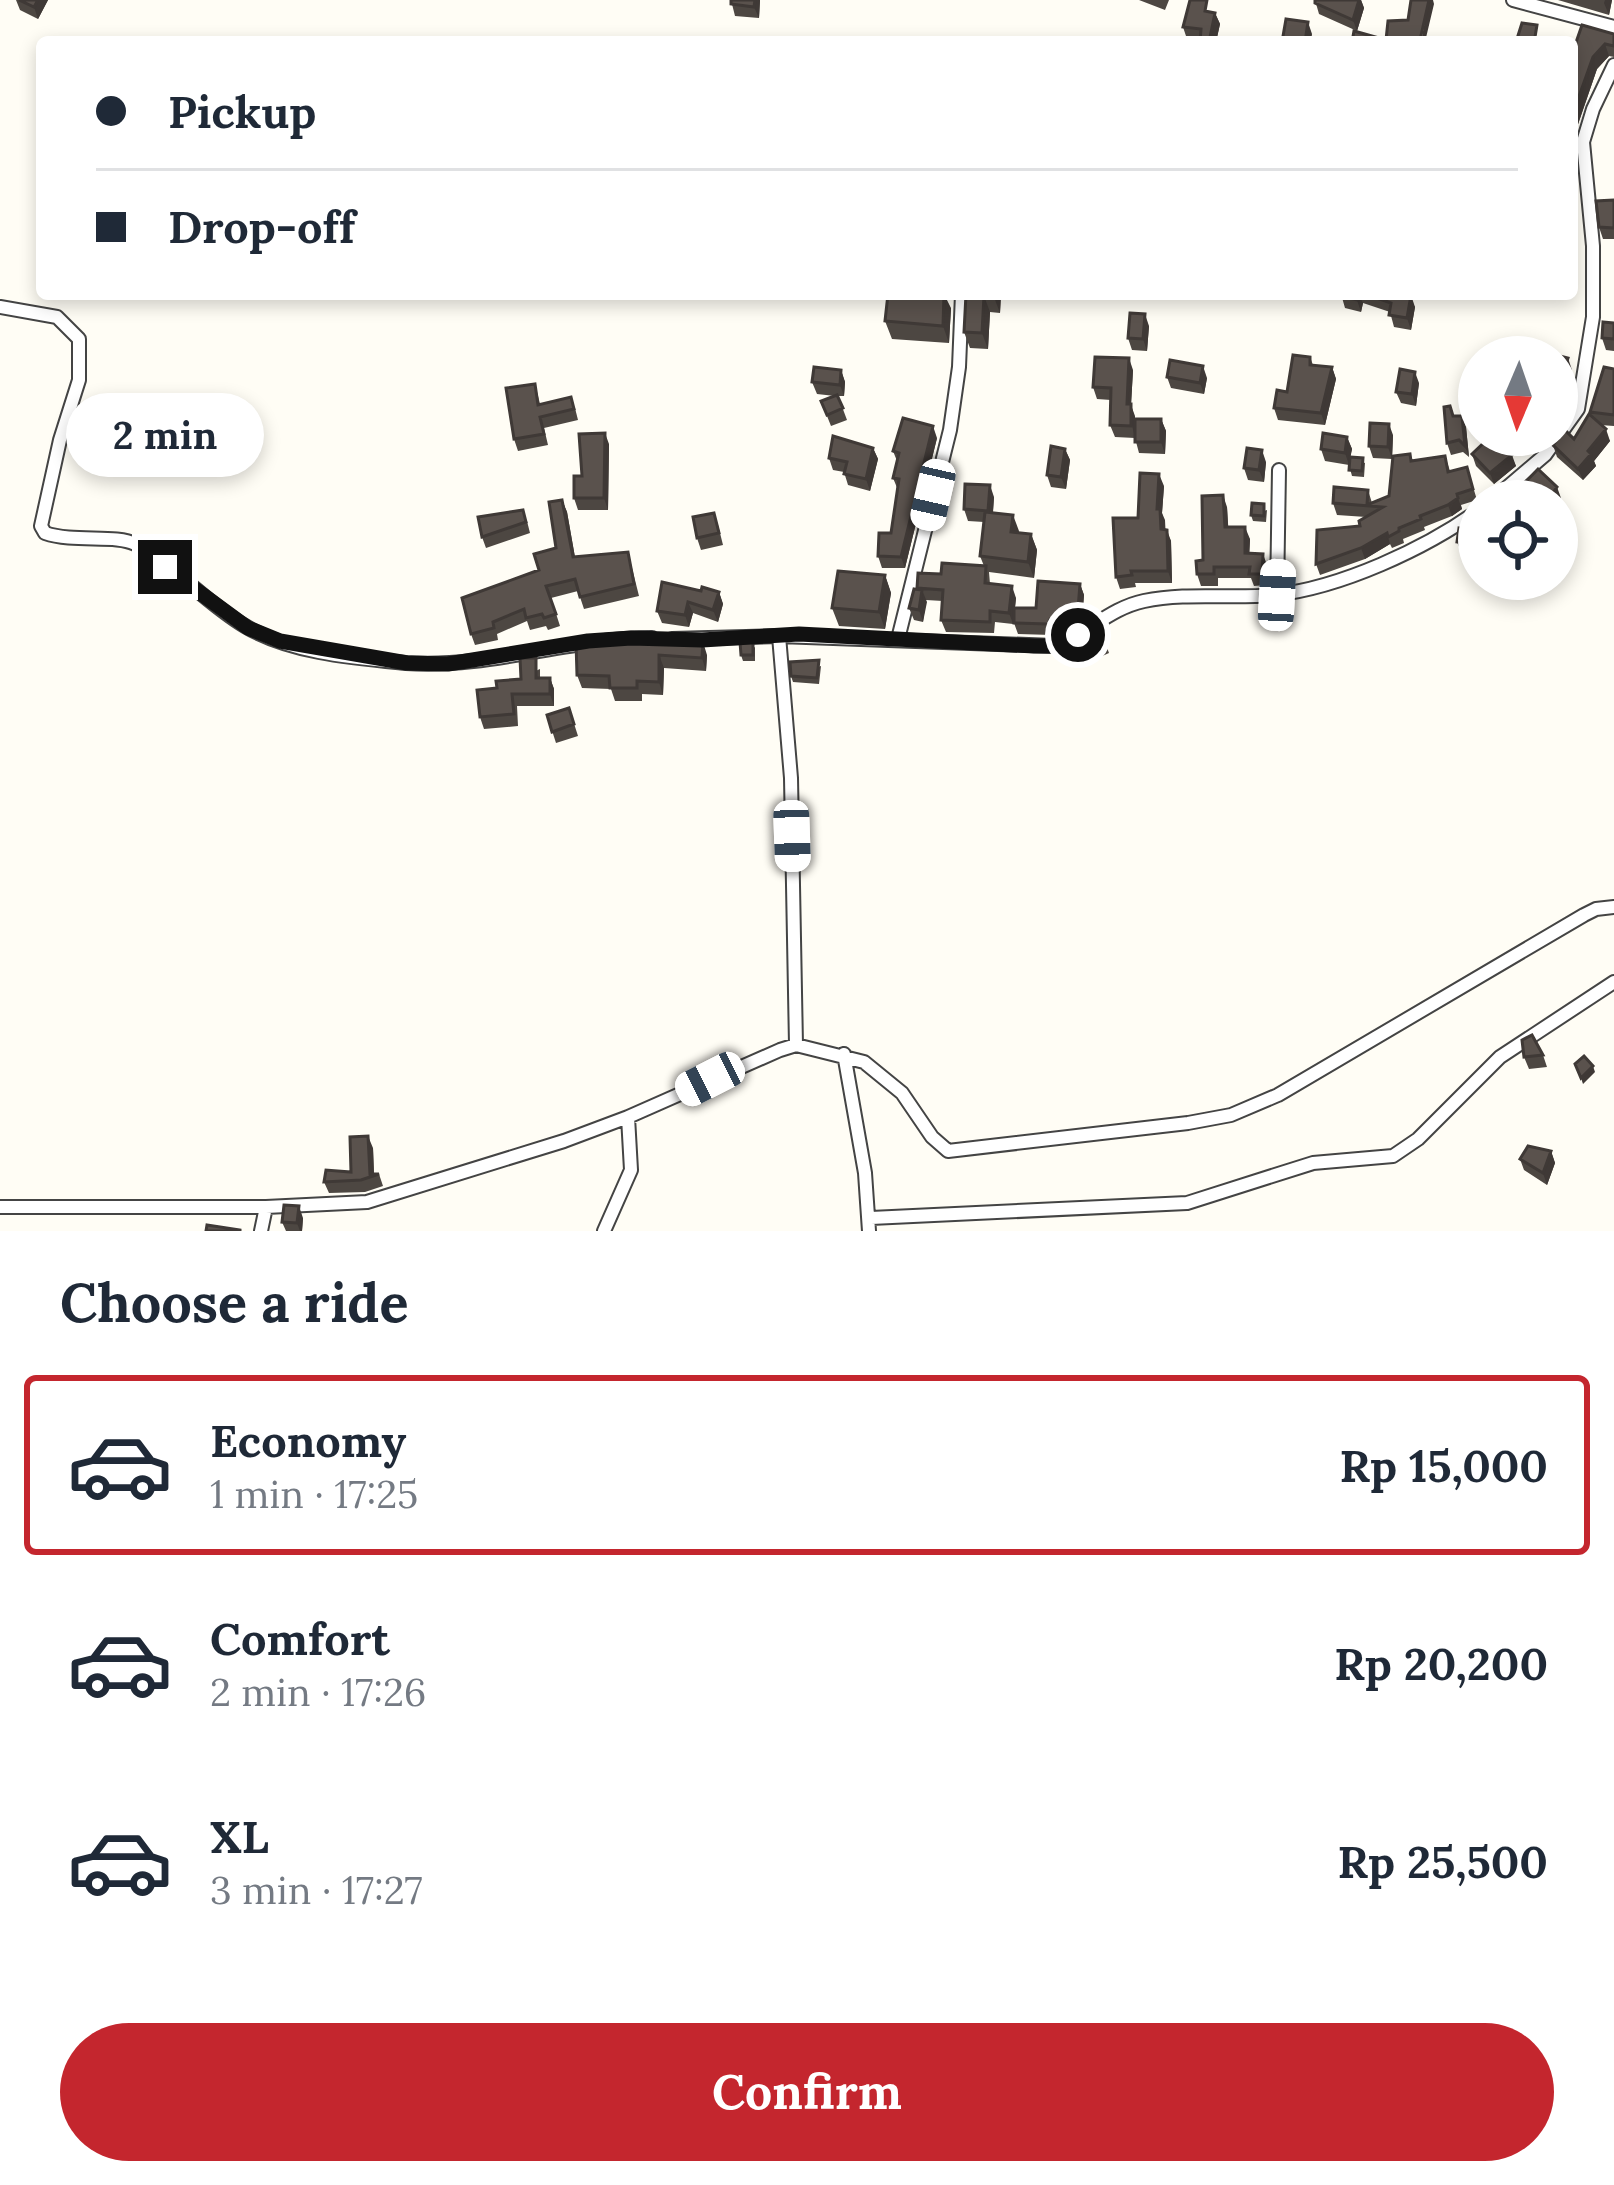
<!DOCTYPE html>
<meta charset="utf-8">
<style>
:root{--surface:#fff;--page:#f6f6f7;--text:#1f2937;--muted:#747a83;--line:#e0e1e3;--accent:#c4262e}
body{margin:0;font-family:Lora,serif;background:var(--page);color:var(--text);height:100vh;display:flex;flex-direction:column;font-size:45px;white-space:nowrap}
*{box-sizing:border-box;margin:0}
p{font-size:39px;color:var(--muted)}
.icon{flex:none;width:66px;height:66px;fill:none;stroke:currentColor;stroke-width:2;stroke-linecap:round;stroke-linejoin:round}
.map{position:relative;height:1231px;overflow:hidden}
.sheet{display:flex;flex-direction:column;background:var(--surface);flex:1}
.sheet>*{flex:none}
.guide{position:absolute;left:36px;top:36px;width:1542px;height:264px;border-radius:12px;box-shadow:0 6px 18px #0003;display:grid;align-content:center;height:264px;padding:0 60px;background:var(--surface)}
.needle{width:78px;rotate:182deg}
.buttons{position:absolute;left:1458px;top:336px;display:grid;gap:24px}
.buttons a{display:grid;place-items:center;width:120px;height:120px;border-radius:50%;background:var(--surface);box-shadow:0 6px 18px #0003;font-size:60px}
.end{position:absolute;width:54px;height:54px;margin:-27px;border:15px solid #111;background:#fff;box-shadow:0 0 0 6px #fff}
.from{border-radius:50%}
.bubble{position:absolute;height:84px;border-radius:42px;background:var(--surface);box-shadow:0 6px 18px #0003;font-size:39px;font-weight:700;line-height:84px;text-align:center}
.car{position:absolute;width:36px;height:72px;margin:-36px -18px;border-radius:15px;box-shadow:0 0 9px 3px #0007;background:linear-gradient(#fff 24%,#345 0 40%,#fff 0 76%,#345 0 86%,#fff 0)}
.guide b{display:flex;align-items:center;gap:42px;height:114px;font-size:45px}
.guide b+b{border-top:3px solid var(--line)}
.guide i{width:30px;height:30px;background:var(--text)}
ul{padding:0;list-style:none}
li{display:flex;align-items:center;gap:36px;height:180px;margin:0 24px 18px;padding:0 36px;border:6px solid transparent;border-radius:12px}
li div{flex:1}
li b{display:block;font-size:45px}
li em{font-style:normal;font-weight:700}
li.on{border-color:var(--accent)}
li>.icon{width:108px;height:108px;stroke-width:1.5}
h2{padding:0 60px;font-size:54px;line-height:144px}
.primary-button{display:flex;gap:24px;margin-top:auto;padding:24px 60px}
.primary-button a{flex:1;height:138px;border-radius:72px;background:var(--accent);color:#fff;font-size:48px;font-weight:700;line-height:138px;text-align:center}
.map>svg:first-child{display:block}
</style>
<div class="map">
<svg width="1614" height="1231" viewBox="0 0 1614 1231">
<rect width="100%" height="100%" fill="#fffdf5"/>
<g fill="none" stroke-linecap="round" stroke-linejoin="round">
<!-- street casing -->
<g stroke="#444" stroke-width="16">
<path id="street" d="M1513,0L1614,27
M0,307L57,317L79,339V380L60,440L41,526L45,533C74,543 116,534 135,544C174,565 206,603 245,626C290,653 354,658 406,663C489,669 569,638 652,638
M1491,501L1545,455L1578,409L1593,317V246L1583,142L1593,109L1614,65
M1277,595L1279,470
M672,639L779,636
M898,639L950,430L959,367L962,294
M796,1045L791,778L779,636L1054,646C1086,635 1110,608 1144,601C1187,592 1231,599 1274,595C1340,588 1425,549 1479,510
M844,1054L865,1173L869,1231
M0,1207H266L367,1202L564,1141L628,1117
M871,1218L1187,1203L1313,1163L1393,1156L1418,1139L1500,1057L1614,982
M261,1231L266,1207
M604,1231L631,1170L628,1117L780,1050L796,1045L864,1062L902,1093L932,1137L948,1151L1188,1123L1231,1115L1278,1095L1584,915L1596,909L1614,907"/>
</g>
<!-- street -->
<use href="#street" stroke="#fff" stroke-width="12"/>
</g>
<!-- wall -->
<path fill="#4d4742" d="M16,0H48L38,19L20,10Z
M731,0H760L759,18L735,16Z
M1139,0H1169L1165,10Z
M1315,0H1361L1364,8L1357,31L1319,14Z
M1558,0H1612L1609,15Z
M1211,12L1215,13L1220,24L1216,42H1200L1201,40L1187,39L1183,27Z
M1614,34V57L1609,56L1597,69L1576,130L1572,129V54Z
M1614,200V239H1603L1599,227Z
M966,294H1001L1000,313L990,312L988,349L970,348L964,332Z
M1341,294H1405L1415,307L1411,330L1394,327L1390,312L1363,303L1361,312L1345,308Z
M951,308L949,343L892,339L885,321Z
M1614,323V351L1606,350L1602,338Z
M1149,326L1147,351L1132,350L1128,338Z
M1310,357L1313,365L1332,367L1336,379L1325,425L1278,420L1274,408Z
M1614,369V426L1600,425L1610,441L1594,461L1596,466L1583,480L1557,457L1553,445L1574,439L1591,417L1590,412Z
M841,370L845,382L844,396H838L847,420L831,426L821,401L835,396L817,394L812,382Z
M1133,370L1131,405L1135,419H1161L1166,431L1165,454L1139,453L1135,438L1115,437L1110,425L1111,400L1097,399L1093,387Z
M1167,377L1207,378L1204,394L1171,388Z
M1419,383L1416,406L1401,403L1396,392Z
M535,384L540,404L575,408L578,420L544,428L548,445L518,451L514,439Z
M1453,416L1466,427L1469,457L1463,452L1451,455L1447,443Z
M1393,435L1392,459L1373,458L1369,446Z
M1492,435H1546L1534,450L1525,441L1510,454L1516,466L1494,484L1476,466L1472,454Z
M1347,437L1352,449L1350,457L1365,463L1364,477L1352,476L1349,465L1325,461L1321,449Z
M937,438L905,568H882L878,556L891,533L898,490L893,478L897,461L893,451Z
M609,444L608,510H578L574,498L582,476Z
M873,448L878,459L870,491L848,485L844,472L833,470L829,458Z
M1065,449L1070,460L1066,489L1051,487L1047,475Z
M1410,454L1413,461L1445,456L1450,471L1467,467L1477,500L1461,505L1462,509L1452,516L1424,527L1425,530L1403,539L1404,543L1392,548L1390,544L1365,559L1320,575L1316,564L1360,526L1366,517L1337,515L1333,503L1368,490L1372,503L1389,496Z
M1266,462L1264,482L1248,480L1244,468Z
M1164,486L1162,513L1165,529L1171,541L1172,583H1135L1136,587L1120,589L1116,577L1138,518Z
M994,497L993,513L1019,532L1031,534L1037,550L1034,578L989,572L990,584L1016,598L1015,608H1036L1080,584L1084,595L1082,620L1064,630L1054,629L1052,635L1018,634L1014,623V615L1013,624L995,622L994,633L946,632L941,620L943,601L926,600L923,622L914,620L909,608L917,590L941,574L984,566L980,556L984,522L968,521L964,509Z
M562,500L567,512L575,557L628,552L639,596L584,609L578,591L551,598L560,626L548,630L546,626L530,630L527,621L497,634L498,640L475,645L471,634L539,570L556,548Z
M1227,507L1228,527L1250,539L1249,553L1267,565L1266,585L1254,586L1251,578H1218V586H1201L1197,574Z
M1267,510L1266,522L1253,521L1251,515Z
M527,521L530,533L486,548L482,537Z
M718,525L723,545L701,550L697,538Z
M1479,530V555L1462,554L1457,542Z
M885,575L891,593L885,629L839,626L832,608Z
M701,591L719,592L723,604L718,622L693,613L689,627L662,623L657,611Z
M1080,635L1105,642L1109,653L1089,662Z
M576,642L707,655L706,671L664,668L663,695L642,694V701H615L611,689L582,688L577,675Z
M755,647V661H743L741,655Z
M821,666L819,684L793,682L791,676Z
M540,669V678H550L554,689V706H517L518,726L484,729L480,717L497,688Z
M569,708L578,736L556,743L547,715Z
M1543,1055L1547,1067L1529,1069L1524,1057Z
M373,1148L374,1174H379L383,1186L365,1192L329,1193L324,1182L351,1172Z
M1551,1151L1555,1163L1547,1185L1524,1170L1520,1159Z
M303,1218L302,1231H286L282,1222Z"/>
<!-- shaded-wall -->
<path fill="#3f3936" d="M38,0H48L38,19L34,7Z
M755,0H760L759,18L754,7Z
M1359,0H1361L1364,8L1357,31L1353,20Z
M1429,0H1433L1434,4L1425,42H1421Z
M1605,0H1612L1609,15L1604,3Z
M1215,13L1220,24L1216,42H1209Z
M1308,22L1312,34L1311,42H1305Z
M1605,44L1609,56L1597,69L1576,130L1572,116L1593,57Z
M944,294L951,308L949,343L943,326Z
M995,294H1001L1000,313L994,297Z
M1358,294L1363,303L1361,312L1357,300Z
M1411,295L1415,307L1411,330L1407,318Z
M984,296L990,312L988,349L982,333Z
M1145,314L1149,326L1147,351L1143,339Z
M1129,358L1133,370L1131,405L1135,416V438L1127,404Z
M1568,358L1572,370L1560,407L1557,390Z
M1203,366L1207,378L1204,394L1200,383Z
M1332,367L1336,379L1325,425L1321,413Z
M841,370L845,382L844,396L840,385Z
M1415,372L1419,383L1416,406L1412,394Z
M1462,416L1466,427L1469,457L1465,446Z
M1161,419L1166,431L1165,454L1161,442Z
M1389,424L1393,435L1392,459L1388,447Z
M933,426L937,438L905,568L901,557Z
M1606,429L1610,441L1594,461L1596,466L1583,480L1578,469L1588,451Z
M605,433L609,444L608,510L604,498Z
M1515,435H1522L1525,441L1507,457L1503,446Z
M1533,435H1546L1534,450L1530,439Z
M1347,437L1352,449L1349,465L1345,453Z
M873,448L878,459L870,491L866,479Z
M1065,449L1070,460L1066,489L1061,477Z
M1262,450L1266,462L1264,482L1259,470Z
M1512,455L1516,466L1494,484L1490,473Z
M1159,474L1164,486L1162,513L1165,520L1166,541L1157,509Z
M990,485L994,497L992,523L988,511Z
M1557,487L1561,498L1557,504V501H1547Z
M1223,495L1227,507L1229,539L1225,527Z
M1458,498L1462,509L1452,516L1448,505Z
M562,500L567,512L577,569L573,557Z
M1013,515L1019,531L1017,547L1011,532Z
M1245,527L1250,539L1249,564L1245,553Z
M1167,530L1171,541L1172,583L1168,571Z
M1387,533L1390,544L1365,559L1361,548Z
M1031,534L1037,550L1034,578L1028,562Z
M1263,554L1267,565L1266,585L1262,574Z
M885,575L891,593L885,629L879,612Z
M1080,584L1084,595L1082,620L1078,609Z
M1012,586L1016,598L1013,624L1009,613Z
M922,590L927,602L923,622L919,610Z
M719,592L723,604L718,622L713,610Z
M688,602L693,613L689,627L685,615Z
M703,642L707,655L706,671L702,658Z
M659,655L664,668L663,695L659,682Z
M550,678L554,689V706L550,694Z
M1593,1066L1595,1072L1583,1084L1581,1078Z
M368,1136L373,1148L374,1176L371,1177Z
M1551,1151L1555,1163L1547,1185L1543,1173Z
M299,1206L303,1218L302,1231H300L297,1223Z"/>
<!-- building -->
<path fill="#5a524d" stroke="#3f3936" stroke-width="3" d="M19,0H38L34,7Z
M731,0H755L754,7L731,4Z
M1190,0H1207L1205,11L1215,13L1209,42H1200L1201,29L1183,27Z
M1315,0H1359L1353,20L1315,3Z
M1411,0H1429L1420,40L1352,42L1354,31L1386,40L1388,21L1408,20Z
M1286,19L1308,22L1305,42H1282Z
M1522,23L1537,25L1535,37L1543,39L1542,42H1516Z
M1582,25L1614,34V46L1605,44L1593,57L1572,116V54Z
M1614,200V228L1599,227L1596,201Z
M888,294H944L943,326L885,321Z
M966,294H995L994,297L984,296L982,333L964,332Z
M1341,294H1358L1357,300L1341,296Z
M1366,294L1411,295L1407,318L1389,315L1391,303Z
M1130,313L1145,314L1143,339L1128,338Z
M1603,322L1614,323V339L1602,338Z
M1493,350L1509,355V357H1491Z
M1544,352L1568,358L1557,390V357H1543Z
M1293,355L1310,357V365L1332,367L1321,413L1274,408L1277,390L1287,392Z
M1095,357L1129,358L1127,404H1131V426L1110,425L1111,388L1093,387Z
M1170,360L1203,366L1200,383L1167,377Z
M814,367L841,370L840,385L812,382Z
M1604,367L1614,369V415L1590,412Z
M1400,369L1415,372L1412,394L1396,392Z
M535,384L538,405L571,397L574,409L540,417L544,434L514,439L506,388Z
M837,395L843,408L827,415L821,401Z
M1450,406L1453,416H1462L1465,446L1459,440L1447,443L1444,407Z
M1589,414L1606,429L1588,451L1591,454L1578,469L1553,445L1565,430L1574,439Z
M903,418L933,426L901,557L878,556L879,533H891L899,479L893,478L899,453L893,451Z
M1135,419H1161V442H1135Z
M1370,423L1389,424L1388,447L1369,446Z
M605,433L604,498H574V476H582L579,434Z
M1323,433L1347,437L1345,453L1321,449Z
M1492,435H1515L1503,446L1512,455L1490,473L1472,454Z
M833,436L873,448L866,479L844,474L847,462L829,458Z
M1051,446L1065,449L1061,477L1047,475Z
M1247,448L1262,450L1259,470L1244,468Z
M1410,454L1411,461L1445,456L1448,472L1467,467L1473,489L1457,494L1458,498L1448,505L1420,516L1421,519L1399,528V531L1388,537L1387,533L1361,548L1316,564L1317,530L1360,526L1359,521L1383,507L1333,503L1334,487L1368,490L1367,505L1389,496L1393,456Z
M1350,457L1363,458L1362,471L1349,470Z
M1538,469L1557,487L1547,501H1507Z
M1140,473L1159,474L1157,509H1160L1161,529L1167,530L1168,571H1131L1132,575L1116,577L1113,518H1138Z
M965,484L990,485L988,511L964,509Z
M1223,495L1225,527H1245V553L1263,554L1262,574H1249L1250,567H1214V574H1197L1196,561L1203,560L1202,496Z
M562,500L573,557L628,552L634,584L580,597L575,579L546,586L556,614L544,618L542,614L526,618L524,609L493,622L494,628L471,634L462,598L539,570L534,554L556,548L549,502Z
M1252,503L1264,504V516L1251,515Z
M523,510L526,522L482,537L478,517Z
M985,512L1013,515L1011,532L1031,534L1028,562L980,556Z
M714,513L719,533L697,538L693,517Z
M1459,528L1479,530V544L1457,542Z
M942,563L986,566L985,583L1012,586L1009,613L990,611V622L941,620L943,590L917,588L918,573L941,574Z
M838,571L885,575L879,612L832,608Z
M1038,581L1080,584L1078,609L1060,619H1050L1048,624L1014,623V608H1036Z
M662,582L701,591L702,587L719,592L713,610L688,602L685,615L657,611Z
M914,589L922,590L919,610L909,608Z
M1097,626L1105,642L1085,651L1080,635Z
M660,636L703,642L702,658L659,655V682L637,681V688H610L609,676L577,675L576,642Z
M753,641V655H741L740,642Z
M520,658H536V678H550V694H512L514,714L480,717L477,690L497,688L496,681L521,679Z
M819,660L817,678L791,676L790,662Z
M569,708L574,724L552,732L547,715Z
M1532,1035L1543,1055L1524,1057L1522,1040Z
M1584,1056L1593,1066L1581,1078L1575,1064Z
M368,1136L370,1174H379L361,1180L324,1182L326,1170L351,1172L350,1137Z
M1528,1146L1551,1151L1543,1173L1520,1159Z
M284,1205L299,1206L297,1223L282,1222Z
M207,1225L240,1230V1231H206Z"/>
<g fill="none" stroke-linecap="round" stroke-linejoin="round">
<!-- route -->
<path stroke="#111" stroke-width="15" d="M165,567L248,628L280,641L407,663L448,664L588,641L631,638L702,640L799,634L1034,646H1054L1078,635"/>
</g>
</svg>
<div class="buttons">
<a><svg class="needle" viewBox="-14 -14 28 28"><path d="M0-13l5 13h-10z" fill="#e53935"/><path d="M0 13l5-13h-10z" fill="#747a83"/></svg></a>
<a><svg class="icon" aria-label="locate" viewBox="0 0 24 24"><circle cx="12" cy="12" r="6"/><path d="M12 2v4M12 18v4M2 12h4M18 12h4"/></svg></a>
</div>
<i class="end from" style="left:1078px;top:635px"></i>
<i class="end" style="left:165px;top:567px"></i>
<div class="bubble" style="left:66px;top:393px;width:198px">2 min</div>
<i class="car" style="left:933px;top:495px;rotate:193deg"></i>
<i class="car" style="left:1277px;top:595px;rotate:3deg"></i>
<i class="car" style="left:792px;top:836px;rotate:178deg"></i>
<i class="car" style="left:710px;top:1079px;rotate:243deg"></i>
<div class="guide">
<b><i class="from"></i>Pickup</b>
<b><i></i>Drop-off</b>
</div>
</div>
<section class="sheet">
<h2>Choose a ride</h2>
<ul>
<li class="on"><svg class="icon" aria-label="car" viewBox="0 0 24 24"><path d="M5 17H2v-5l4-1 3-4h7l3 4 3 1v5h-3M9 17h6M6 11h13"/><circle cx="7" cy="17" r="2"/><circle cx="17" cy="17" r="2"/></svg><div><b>Economy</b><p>1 min · 17:25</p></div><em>Rp 15,000</em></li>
<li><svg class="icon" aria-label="car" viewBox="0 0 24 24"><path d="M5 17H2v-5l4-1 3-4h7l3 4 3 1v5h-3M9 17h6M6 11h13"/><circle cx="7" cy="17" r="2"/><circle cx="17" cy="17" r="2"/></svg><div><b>Comfort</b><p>2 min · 17:26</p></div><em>Rp 20,200</em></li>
<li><svg class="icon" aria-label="car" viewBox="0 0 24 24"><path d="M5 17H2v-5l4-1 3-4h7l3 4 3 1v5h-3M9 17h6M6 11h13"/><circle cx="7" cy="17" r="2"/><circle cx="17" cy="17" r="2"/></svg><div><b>XL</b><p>3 min · 17:27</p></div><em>Rp 25,500</em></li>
</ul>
<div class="primary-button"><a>Confirm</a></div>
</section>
